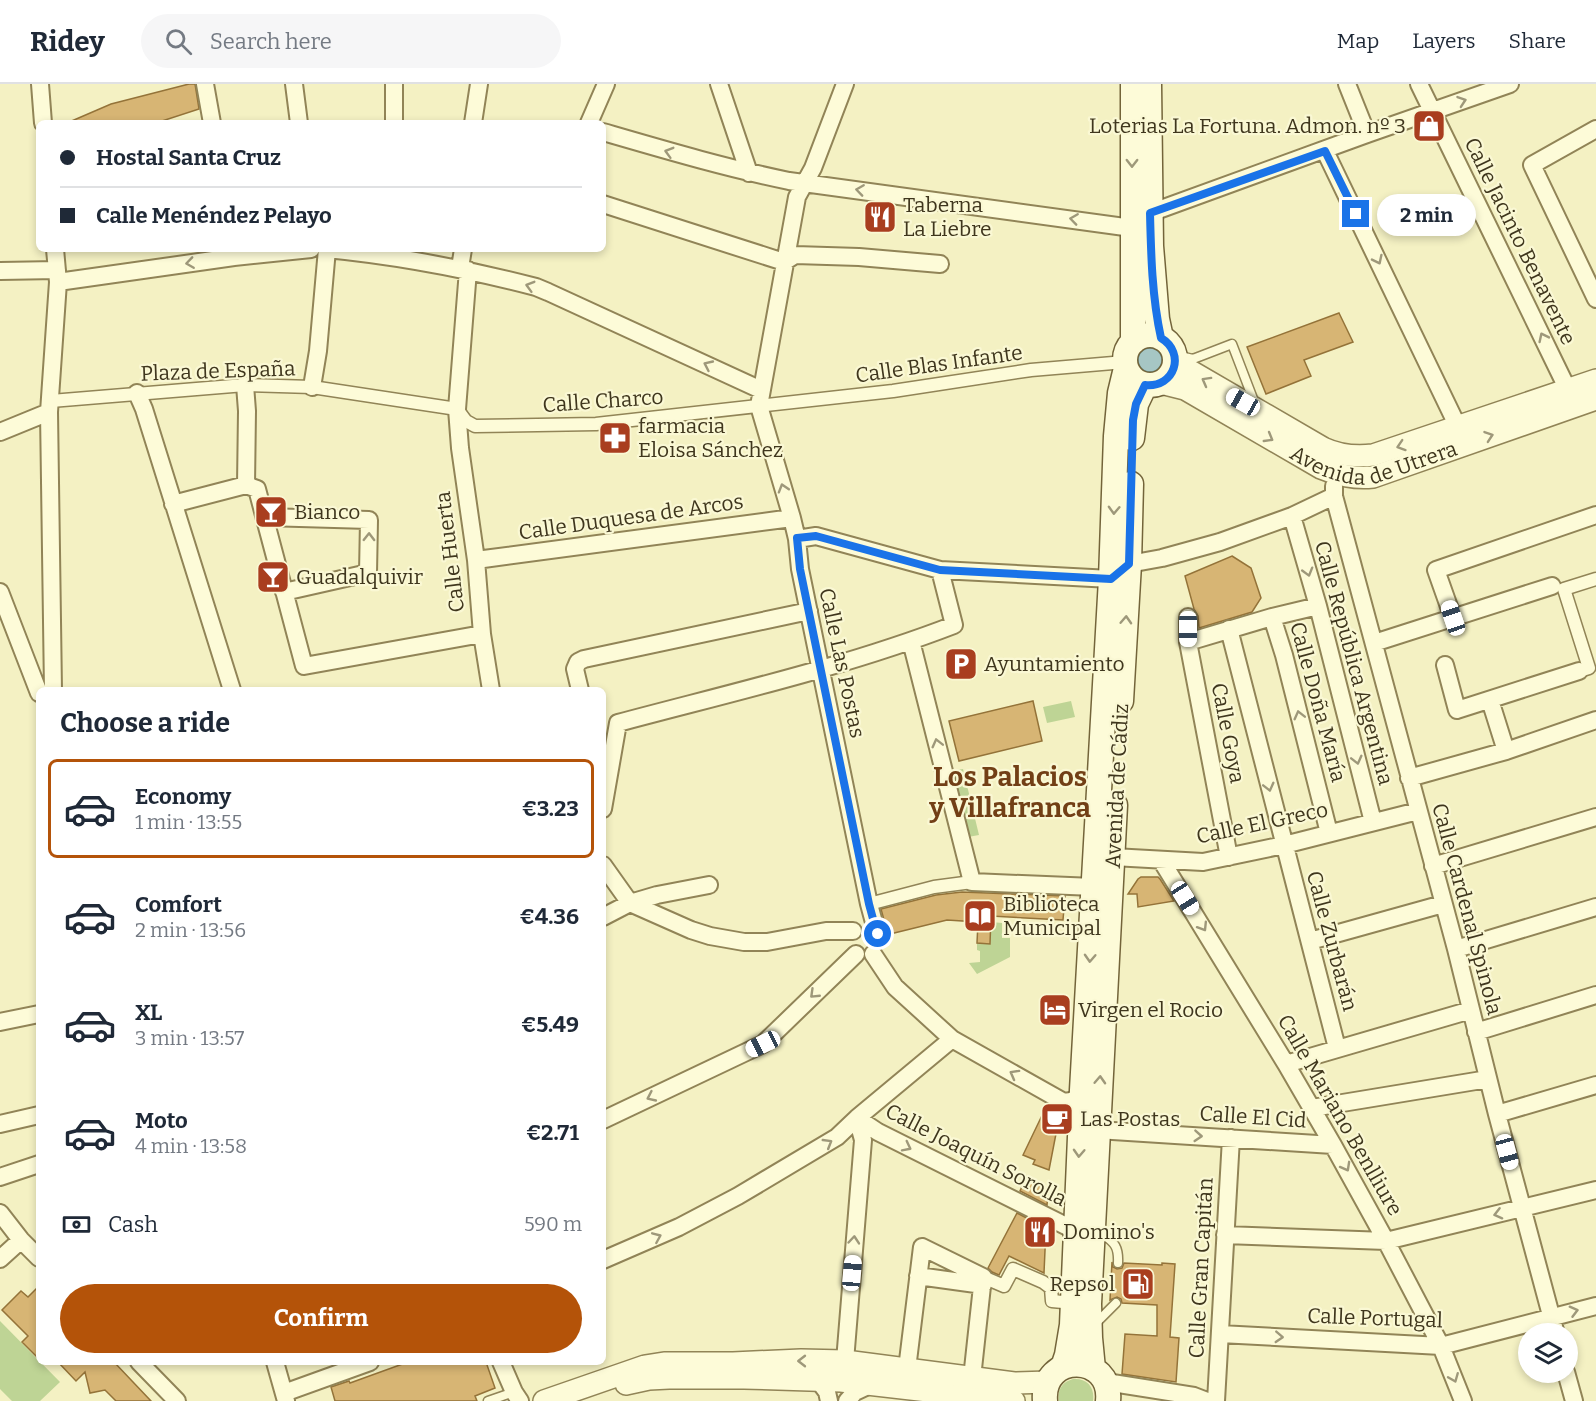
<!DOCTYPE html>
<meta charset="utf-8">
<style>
:root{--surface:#fff;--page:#f6f6f7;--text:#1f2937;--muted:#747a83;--line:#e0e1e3;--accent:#b45309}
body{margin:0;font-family:Bitter,serif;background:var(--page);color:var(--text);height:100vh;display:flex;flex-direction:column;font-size:22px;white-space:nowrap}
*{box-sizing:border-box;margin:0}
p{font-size:20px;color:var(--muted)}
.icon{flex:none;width:33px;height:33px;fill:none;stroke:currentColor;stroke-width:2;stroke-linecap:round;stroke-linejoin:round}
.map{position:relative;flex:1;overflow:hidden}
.sheet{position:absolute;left:36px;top:603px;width:570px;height:678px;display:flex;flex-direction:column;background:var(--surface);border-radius:9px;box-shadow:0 3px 9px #0003}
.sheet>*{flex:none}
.top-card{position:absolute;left:36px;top:36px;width:570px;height:132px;border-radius:9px;box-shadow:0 3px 9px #0003;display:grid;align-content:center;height:132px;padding:0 24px;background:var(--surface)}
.tools{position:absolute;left:1518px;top:1239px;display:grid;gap:12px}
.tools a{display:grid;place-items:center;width:60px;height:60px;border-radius:50%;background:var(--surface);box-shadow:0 3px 9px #0003;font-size:30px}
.end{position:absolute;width:27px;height:27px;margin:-14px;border:8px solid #1a73e8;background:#fff;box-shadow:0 0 0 3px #fff}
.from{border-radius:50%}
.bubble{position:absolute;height:42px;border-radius:21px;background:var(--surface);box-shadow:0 3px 9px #0003;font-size:20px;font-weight:700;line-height:42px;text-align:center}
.car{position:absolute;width:18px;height:36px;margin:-18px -9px;border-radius:8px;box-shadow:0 0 4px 2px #0007;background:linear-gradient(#fff 24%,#345 0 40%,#fff 0 76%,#345 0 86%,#fff 0)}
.top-card b{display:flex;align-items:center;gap:21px;height:57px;font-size:22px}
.top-card b+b{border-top:2px solid var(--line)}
.top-card i{width:15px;height:15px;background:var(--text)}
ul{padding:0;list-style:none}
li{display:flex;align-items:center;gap:18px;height:99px;margin:0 12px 9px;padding:0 12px;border:3px solid transparent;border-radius:9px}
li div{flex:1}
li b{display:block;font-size:22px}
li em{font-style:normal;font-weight:700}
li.current{border-color:var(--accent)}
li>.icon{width:54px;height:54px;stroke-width:1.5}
h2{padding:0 24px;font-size:27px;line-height:72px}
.pay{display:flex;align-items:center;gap:15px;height:66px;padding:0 24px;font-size:22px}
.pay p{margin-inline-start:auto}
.button{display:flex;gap:12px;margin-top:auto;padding:12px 24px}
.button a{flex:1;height:69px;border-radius:36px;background:var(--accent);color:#fff;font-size:24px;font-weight:700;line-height:69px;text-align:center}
header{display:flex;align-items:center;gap:36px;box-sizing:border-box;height:84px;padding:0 30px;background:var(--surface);border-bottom:2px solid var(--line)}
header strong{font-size:28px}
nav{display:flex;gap:33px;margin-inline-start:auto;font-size:21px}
.search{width:420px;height:54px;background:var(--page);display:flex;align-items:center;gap:15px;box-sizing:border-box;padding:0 21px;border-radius:33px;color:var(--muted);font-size:22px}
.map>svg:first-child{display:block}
</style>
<header>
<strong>Ridey</strong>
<div class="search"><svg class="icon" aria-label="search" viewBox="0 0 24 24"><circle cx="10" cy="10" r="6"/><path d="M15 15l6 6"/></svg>Search here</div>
<nav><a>Map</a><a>Layers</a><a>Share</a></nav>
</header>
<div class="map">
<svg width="1596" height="1317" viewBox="0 0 1596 1317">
<rect width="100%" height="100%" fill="#f4f1c3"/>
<!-- green -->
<path fill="#bed495" d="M1071,617L1075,633L1047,639L1043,623Z
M963,685L979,751L968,753L952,687Z
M991,838L1002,839V854H1010V873L977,890L969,879L980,878V867L977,866V859L990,860Z
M0,1237L60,1298L40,1317H12L0,1305Z
M1073,1295C1087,1294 1095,1303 1093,1317H1059C1057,1306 1062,1298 1073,1295Z"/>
<!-- water -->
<path fill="#a6c6c4" stroke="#6b9696" stroke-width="1.5" d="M1138 276a12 12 0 1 1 24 0a12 12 0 1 1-24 0Z"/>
<!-- building -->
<path fill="#d7b574" stroke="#947339" stroke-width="1.5" d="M189,0H195L199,25L156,39H67L111,20Z
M1339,229L1353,258L1304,276L1311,292L1266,310L1247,263Z
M1232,472L1251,484L1261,514L1252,528L1199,544L1198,532L1194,525L1185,492Z
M1033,617L1042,657L959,677L949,637Z
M1141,793H1158L1160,795L1174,817L1138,823L1137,810H1128L1138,795Z
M962,808L1065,812L1063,836L991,832L990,860L977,859L978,838L947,836L886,851V843L881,825L936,811Z
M1047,1021L1060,1029L1049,1086L1033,1080L1035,1076L1023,1071Z
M1027,1092L1048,1108L1047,1121L1020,1107Z
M1017,1129L1046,1144L1044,1189L1009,1172L999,1191L992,1188L988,1184Z
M1112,1178L1113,1183L1117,1185L1122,1184L1124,1179L1162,1181V1179L1175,1180L1170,1253L1179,1254L1176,1298L1122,1290L1125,1250L1157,1252V1221L1122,1219L1121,1215L1117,1213L1110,1216Z
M39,1202V1275L22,1258L28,1252L2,1226L21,1207L28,1213Z
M58,1278H114L151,1317H116L105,1306L90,1309L85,1288L76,1297Z
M408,1278H486L495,1304L475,1312L477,1317H335L331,1303L349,1297L350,1299Z"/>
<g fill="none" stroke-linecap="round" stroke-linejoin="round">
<!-- service casing -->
<g stroke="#918457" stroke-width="11">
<path id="service" d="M1180,272L1193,275L1232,260L1255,320
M1098,1146C1112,1158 1119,1159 1118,1179
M1095,1240L1116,1219
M488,1317L514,1308"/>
</g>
<!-- pedestrian casing -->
<g stroke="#918457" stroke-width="15">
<path id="pedestrian" d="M51,317L245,301L312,303L457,325L466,337L475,342L596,340L893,307L1031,286L1125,278
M1579,587L1589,584L1564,505L1596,495
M869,820L934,803L972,798
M983,1193L1004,1202L1013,1185L1043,1198L1051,1204L1052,1217L1063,1218"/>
</g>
<!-- minor casing -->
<g stroke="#918457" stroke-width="20">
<path id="minor" d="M40,0L43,39
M205,0L212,39
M294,0L299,39
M394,0V39
M719,0L749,89
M845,0L813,84L797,113L759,322L792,434L797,455L800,485L869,820L876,846
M1347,0L1367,50
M1419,0L1568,306
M473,39L479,0
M589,39L606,0
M1596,45L1532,81L1596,215
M603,48C665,66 726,84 789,97L1132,144
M1325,67L1458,343
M603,120L784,178L795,171L859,173L940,180
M1150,129L1367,50L1510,0
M327,165C398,172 467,185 536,203L548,208L761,306
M460,184L463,165
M468,186L457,325L460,364L476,476L482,550L491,606
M0,187L57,186
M58,198L234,173L311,165
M312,303L318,267L327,165
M137,309L144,325L232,606
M0,348L49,328
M246,401L257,405L304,582L482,550
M1334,412L1456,865L1497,1030L1556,1250
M173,420L246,401L247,327L245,301
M1292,432L1318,522L1373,738
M265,433L369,436L368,489L284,508
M797,455L816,452L940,486L1111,495L1129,480L1162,474L1220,458L1292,432L1334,412V402
M476,476L792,434
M0,508L39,609
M1188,533V558L1229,773
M1272,533L1284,571L1329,749
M1453,534L1436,486L1596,431
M1229,545L1337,964
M911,557L972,798L1094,803
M1188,558L1272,533L1318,522
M1374,559L1552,502
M1445,581L1457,626L1579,587
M53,606L49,328L58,198L55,165
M580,606L575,585L578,578L584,575L809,527
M1490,616L1506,667
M1409,694L1506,667L1596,636
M603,725L618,639C730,609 845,583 954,541L940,486
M1113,773L1203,778L1284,761L1418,727
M1161,776L1286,980L1333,1061L1386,1157L1441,1262L1463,1317
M603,781L630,819
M1433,782L1596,733
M630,819L691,846L710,852L744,858H767L826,847H853
M603,833L630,819L657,811L709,801
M1310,857L1443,820
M1456,865L1596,823
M873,870L895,903L952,955L1062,1017C1072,1019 1077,1015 1082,1006
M0,938L39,930
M1476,948L1596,911
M1286,980L1471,926
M1312,1024L1488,995
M1497,1030L1596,1001
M857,1034L878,1048L1076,1147
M603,1036L763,960L856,870
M0,1040L39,1031
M1097,1046L1333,1061
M0,1093L39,1080
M0,1129L21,1156L39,1174
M1225,1151L1386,1157L1596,1106
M0,1175L21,1156
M603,1176L679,1143L738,1112L837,1053L857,1034L952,955
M918,1192L983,1201
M1220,1250L1441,1262L1596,1222
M845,1277L863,1056L857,1034
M139,1278L177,1317
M275,1278L286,1317
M501,1278L514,1308L520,1317
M907,1285L922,1163L983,1193L972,1294
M1566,1288L1574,1317
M818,1296L827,1308L829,1317
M1106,1298L1194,1312L1207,1317
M284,1309L370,1278
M847,1317L855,1308L872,1300
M1216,1317L1231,1054"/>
</g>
<!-- tertiary casing -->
<g stroke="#918457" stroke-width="24">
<g id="tertiary">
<path d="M1175,278L1323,364C1338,371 1356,373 1373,371L1596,296"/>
<path id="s1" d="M1161,299L1185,305L1321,384C1339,391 1354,395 1373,393L1596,315"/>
<path d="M626,1300L649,1295L669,1294H744L841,1297L1014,1317"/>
<path d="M544,1317L645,1282L664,1279H733L801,1276L845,1277L1014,1299L1048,1298"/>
</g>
</g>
<!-- secondary casing -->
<g stroke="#73643a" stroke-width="27">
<path id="secondary" d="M1133,0V258
M1149,0L1151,162L1157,235L1161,254
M1125 276a25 25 0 1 1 50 0a25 25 0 1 1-50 0Z
M1132,354L1136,320L1145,301
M1121,617L1129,480L1131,400
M1063,1283L1067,1271L1072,1241L1082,1006L1111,495L1116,352L1120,309L1126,284
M1093,1285L1090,1254L1089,1220L1115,721
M1045,1317C1041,1268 1113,1269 1108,1317"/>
</g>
<!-- service -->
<use href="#service" stroke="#fdfbd8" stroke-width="8"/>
<!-- pedestrian -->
<use href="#pedestrian" stroke="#fdfbd8" stroke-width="12"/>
<!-- minor -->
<use href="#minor" stroke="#fdfbd8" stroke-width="16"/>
<!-- tertiary -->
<use href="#tertiary" stroke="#fdfbd8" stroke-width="21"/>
<!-- secondary -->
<use href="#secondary" stroke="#fdfbd8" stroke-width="24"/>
</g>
<!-- one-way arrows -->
<defs><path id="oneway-chevron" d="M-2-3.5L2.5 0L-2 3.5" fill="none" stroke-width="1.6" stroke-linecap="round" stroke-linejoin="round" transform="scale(1.5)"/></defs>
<g stroke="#9e987a">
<use href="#oneway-chevron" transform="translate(1462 17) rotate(-19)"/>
<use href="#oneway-chevron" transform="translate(669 68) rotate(-164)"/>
<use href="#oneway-chevron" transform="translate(1132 79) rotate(90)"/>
<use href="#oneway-chevron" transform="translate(860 106) rotate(-172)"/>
<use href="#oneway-chevron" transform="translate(1074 135) rotate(-172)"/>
<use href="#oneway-chevron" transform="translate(1378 176) rotate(64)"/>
<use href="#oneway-chevron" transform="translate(190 179) rotate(172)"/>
<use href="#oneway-chevron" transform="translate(530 202) rotate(-164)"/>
<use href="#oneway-chevron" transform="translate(1543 253) rotate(-116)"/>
<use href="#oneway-chevron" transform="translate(708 281) rotate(-155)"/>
<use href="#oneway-chevron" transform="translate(1206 297) rotate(-151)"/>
<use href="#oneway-chevron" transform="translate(1489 352) rotate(-19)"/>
<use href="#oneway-chevron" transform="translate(1269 354) rotate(30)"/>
<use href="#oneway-chevron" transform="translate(1401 362) rotate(162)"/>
<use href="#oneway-chevron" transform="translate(783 404) rotate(-107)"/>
<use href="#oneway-chevron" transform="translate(1114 426) rotate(92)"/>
<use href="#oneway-chevron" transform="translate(369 453) rotate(-89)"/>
<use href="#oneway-chevron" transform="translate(1308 488) rotate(74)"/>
<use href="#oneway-chevron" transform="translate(1126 536) rotate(-87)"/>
<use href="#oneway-chevron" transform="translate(1299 631) rotate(-104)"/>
<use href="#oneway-chevron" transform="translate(937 659) rotate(-104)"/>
<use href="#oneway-chevron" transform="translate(1357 676) rotate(76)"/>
<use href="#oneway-chevron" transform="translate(1269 703) rotate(76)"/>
<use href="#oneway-chevron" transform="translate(1203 843) rotate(58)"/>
<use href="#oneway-chevron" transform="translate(1090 874) rotate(93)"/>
<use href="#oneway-chevron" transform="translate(814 910) rotate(136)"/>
<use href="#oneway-chevron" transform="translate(1014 990) rotate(-151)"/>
<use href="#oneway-chevron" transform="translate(1100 996) rotate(-87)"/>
<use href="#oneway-chevron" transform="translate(651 1013) rotate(155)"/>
<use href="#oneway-chevron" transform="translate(1198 1052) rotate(4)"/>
<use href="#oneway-chevron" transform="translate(828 1059) rotate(-31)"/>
<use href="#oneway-chevron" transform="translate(907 1063) rotate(27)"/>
<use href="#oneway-chevron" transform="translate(1079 1069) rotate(93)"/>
<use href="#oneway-chevron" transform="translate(1346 1083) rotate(61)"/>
<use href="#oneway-chevron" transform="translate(1498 1130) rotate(166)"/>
<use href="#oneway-chevron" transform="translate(657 1153) rotate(-23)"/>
<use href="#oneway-chevron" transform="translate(854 1156) rotate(-85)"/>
<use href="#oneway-chevron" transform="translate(1574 1227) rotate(-15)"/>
<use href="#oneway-chevron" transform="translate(1279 1253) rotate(3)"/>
<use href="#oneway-chevron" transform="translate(802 1277) rotate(180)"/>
<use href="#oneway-chevron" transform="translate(1454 1294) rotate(68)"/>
</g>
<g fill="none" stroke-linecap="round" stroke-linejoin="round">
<!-- route -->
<path stroke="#1a73e8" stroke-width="8" d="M878,850L876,846L869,820L800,485L797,454L816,452L940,486L1111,495L1129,480L1133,336L1136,320L1145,301C1175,304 1186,269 1161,254C1152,213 1151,171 1150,129L1325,67L1356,130"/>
</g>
<!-- icons -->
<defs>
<g id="shop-square" transform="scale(1.725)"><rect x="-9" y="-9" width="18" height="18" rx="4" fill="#a93e1f" stroke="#faf8d4"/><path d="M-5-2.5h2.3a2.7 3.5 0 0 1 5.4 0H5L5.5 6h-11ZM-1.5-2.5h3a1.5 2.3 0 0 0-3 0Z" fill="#fff"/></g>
<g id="restaurant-square" transform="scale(1.725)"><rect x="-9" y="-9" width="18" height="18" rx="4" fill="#a93e1f" stroke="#faf8d4"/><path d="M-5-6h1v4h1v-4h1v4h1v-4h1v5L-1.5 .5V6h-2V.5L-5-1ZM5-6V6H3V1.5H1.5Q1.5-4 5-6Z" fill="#fff"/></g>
<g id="pharmacy-square" transform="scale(1.725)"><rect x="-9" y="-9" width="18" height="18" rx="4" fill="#a93e1f" stroke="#faf8d4"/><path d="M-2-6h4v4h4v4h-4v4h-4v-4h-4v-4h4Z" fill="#fff"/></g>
<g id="bar-square" transform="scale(1.725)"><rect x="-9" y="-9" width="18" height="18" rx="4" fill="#a93e1f" stroke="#faf8d4"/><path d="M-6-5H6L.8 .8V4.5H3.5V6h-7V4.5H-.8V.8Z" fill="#fff"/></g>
<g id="parking-square" transform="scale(1.725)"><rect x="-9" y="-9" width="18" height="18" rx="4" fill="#a93e1f" stroke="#faf8d4"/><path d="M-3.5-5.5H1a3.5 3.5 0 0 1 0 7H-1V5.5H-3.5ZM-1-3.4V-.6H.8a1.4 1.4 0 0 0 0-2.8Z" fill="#fff"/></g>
<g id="library-square" transform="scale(1.725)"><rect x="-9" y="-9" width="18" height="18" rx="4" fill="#a93e1f" stroke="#faf8d4"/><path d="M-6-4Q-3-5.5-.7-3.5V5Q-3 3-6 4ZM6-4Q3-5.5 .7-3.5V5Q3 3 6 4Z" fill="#fff"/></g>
<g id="hotel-square" transform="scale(1.725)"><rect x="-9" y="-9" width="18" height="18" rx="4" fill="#a93e1f" stroke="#faf8d4"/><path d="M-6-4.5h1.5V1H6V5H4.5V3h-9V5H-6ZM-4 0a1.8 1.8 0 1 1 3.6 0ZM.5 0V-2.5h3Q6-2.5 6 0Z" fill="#fff"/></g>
<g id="cafe-square" transform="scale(1.725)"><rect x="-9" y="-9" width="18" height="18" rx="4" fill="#a93e1f" stroke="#faf8d4"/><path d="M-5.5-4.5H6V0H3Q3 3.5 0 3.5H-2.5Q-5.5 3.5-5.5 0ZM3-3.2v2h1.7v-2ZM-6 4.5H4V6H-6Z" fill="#fff"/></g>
<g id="fuel-square" transform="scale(1.725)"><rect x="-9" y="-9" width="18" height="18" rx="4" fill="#a93e1f" stroke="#faf8d4"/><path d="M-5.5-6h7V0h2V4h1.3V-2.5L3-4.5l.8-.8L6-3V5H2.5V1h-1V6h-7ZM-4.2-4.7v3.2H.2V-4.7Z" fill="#fff"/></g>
</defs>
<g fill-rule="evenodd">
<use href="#shop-square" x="1429" y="42"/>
<use href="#restaurant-square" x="880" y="133"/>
<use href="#pharmacy-square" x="615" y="354"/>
<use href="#bar-square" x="271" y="428"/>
<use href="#bar-square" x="273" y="493"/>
<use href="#parking-square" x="961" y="580"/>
<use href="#library-square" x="980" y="832"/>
<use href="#hotel-square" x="1055" y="926"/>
<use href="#cafe-square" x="1057" y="1035"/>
<use href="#restaurant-square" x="1040" y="1148"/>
<use href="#fuel-square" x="1138" y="1200"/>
</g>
<g text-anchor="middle" stroke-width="4.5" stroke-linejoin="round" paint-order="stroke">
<!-- poi labels -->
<g font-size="21" fill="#3f361d" stroke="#faf8d4" text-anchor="start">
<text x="1406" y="49" text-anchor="end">Loterias La Fortuna. Admon. nº 3</text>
<text x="903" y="128">Taberna<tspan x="903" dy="24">La Liebre</tspan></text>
<text x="638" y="349">farmacia<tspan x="638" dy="24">Eloisa Sánchez</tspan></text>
<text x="294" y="435">Bianco</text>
<text x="296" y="500">Guadalquivir</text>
<text x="984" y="587">Ayuntamiento</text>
<text x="1003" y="827">Biblioteca<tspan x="1003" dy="24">Municipal</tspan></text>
<text x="1078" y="933">Virgen el Rocio</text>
<text x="1080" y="1042">Las Postas</text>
<text x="1063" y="1155">Domino's</text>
<text x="1115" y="1207" text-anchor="end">Repsol</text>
</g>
<!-- street labels -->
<g font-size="21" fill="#3f361d" stroke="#faf8d4">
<text transform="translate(1520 157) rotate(64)" y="7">Calle Jacinto Benavente</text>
<text transform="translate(939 280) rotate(-8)" y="7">Calle Blas Infante</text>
<text transform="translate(218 287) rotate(-2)" y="7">Plaza de España</text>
<text transform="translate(603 317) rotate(-4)" y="7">Calle Charco</text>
<text dy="7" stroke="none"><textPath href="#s1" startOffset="236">Avenida de Utrera</textPath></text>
<text transform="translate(631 433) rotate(-8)" y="7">Calle Duquesa de Arcos</text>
<text transform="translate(450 468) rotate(-97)" y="7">Calle Huerta</text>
<text transform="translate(842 579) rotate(78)" y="7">Calle Las Postas</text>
<text transform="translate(1354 579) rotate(75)" y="7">Calle República Argentina</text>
<text transform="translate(1318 618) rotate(75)" y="7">Calle Doña María</text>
<text transform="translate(1228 649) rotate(79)" y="7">Calle Goya</text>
<text transform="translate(1117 702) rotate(-87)" y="7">Avenida de Cádiz</text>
<text transform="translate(1262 739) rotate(-12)" y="7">Calle El Greco</text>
<text transform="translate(1467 825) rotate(75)" y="7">Calle Cardenal Spinola</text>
<text transform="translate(1332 857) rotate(75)" y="7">Calle Zurbarán</text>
<text transform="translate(1340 1031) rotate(60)" y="7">Calle Mariano Benlliure</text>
<text transform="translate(1253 1033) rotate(4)" y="7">Calle El Cid</text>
<text transform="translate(976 1071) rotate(27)" y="7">Calle Joaquín Sorolla</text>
<text transform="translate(1201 1184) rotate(-87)" y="7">Calle Gran Capitán</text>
<text transform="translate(1375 1234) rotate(2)" y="7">Calle Portugal</text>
</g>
<!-- district labels -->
<g font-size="27" font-weight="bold" fill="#723f16" stroke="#faf8d4">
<text x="1010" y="702">Los Palacios<tspan x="1010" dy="31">y Villafranca</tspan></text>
</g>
</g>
</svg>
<div class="tools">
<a><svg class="icon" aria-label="layers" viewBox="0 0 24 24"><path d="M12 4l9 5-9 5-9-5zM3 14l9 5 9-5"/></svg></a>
</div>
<i class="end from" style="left:878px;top:850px"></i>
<i class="end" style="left:1356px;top:130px"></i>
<div class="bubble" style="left:1377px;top:110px;width:99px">2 min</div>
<i class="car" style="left:1243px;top:318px;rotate:299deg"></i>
<i class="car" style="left:1453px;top:534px;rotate:341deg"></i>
<i class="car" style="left:1188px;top:545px;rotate:180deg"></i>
<i class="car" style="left:1185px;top:814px;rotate:148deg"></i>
<i class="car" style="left:763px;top:960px;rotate:244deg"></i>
<i class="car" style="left:1507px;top:1068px;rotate:165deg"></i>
<i class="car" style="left:852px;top:1189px;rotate:5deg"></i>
<div class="top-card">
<b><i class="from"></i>Hostal Santa Cruz</b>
<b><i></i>Calle Menéndez Pelayo</b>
</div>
<section class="sheet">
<h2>Choose a ride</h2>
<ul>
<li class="current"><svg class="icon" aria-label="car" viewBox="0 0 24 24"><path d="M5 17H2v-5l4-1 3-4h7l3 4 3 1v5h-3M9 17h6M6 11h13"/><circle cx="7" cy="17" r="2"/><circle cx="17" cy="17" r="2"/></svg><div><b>Economy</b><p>1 min · 13:55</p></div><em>€3.23</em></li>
<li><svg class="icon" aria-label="car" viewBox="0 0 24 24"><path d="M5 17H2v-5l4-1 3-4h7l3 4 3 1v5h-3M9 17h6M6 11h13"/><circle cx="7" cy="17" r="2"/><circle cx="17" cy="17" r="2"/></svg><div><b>Comfort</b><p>2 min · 13:56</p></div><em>€4.36</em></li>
<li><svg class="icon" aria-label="car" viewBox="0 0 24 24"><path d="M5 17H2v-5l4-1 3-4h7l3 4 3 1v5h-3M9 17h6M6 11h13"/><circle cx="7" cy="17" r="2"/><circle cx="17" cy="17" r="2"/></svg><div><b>XL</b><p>3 min · 13:57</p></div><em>€5.49</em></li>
<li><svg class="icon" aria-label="car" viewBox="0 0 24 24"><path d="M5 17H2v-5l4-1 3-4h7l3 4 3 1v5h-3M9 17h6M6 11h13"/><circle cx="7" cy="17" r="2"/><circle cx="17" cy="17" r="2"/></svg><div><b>Moto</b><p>4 min · 13:58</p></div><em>€2.71</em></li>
</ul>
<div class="pay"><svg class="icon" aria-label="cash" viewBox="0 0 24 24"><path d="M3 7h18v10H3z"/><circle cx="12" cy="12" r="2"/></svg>Cash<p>590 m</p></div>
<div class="button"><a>Confirm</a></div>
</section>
</div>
